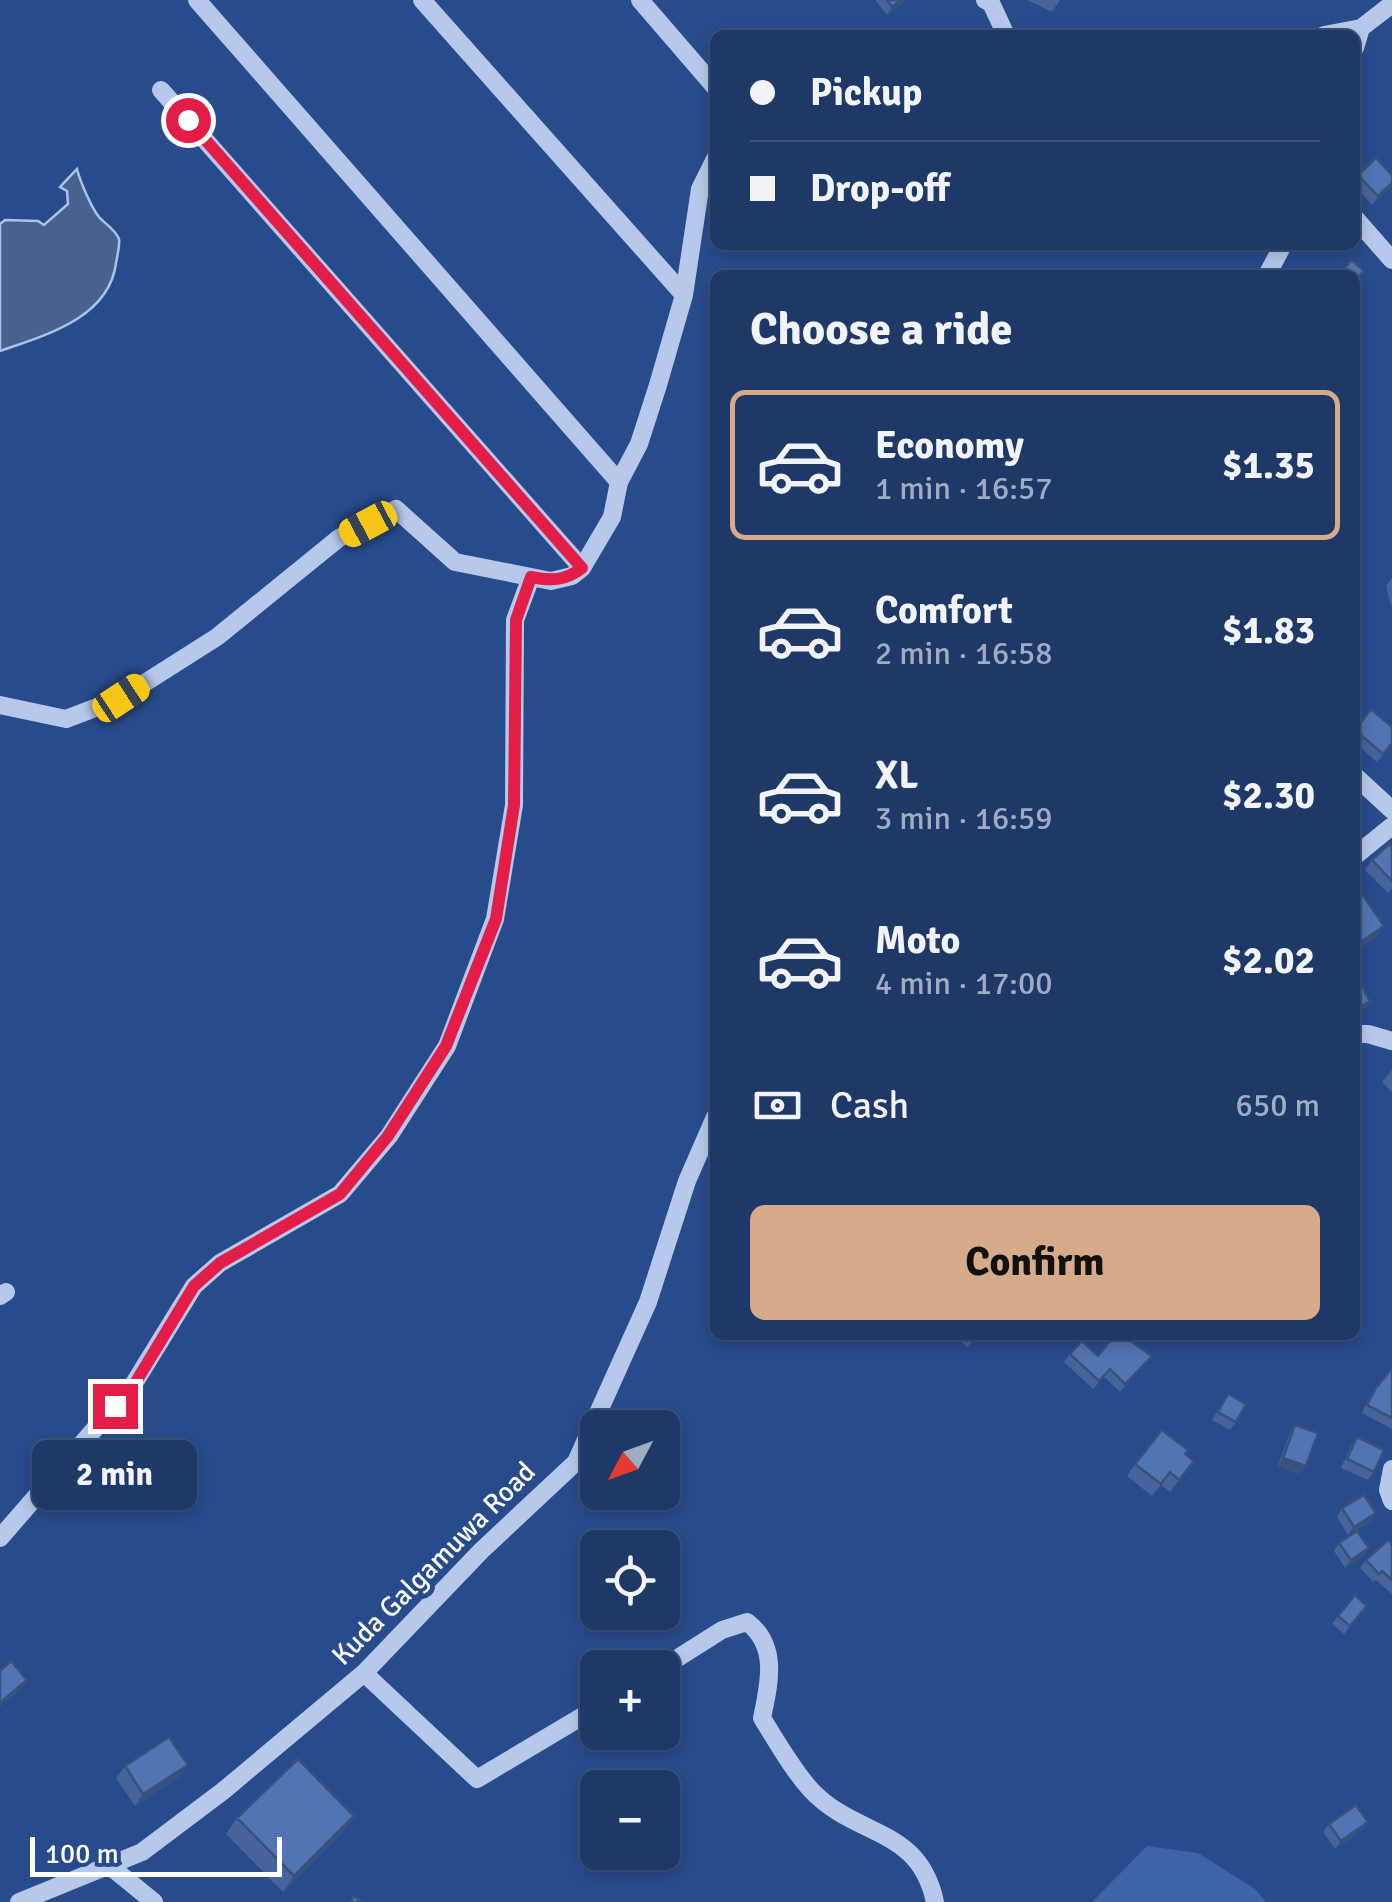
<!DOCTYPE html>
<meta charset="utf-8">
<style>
:root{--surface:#1e3868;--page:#263f6e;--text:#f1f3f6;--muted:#a1acc0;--line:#3c527c;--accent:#d6ab8b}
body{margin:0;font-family:Signika,sans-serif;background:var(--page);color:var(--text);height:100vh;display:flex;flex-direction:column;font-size:38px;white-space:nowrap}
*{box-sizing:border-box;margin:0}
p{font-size:32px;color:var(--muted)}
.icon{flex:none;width:55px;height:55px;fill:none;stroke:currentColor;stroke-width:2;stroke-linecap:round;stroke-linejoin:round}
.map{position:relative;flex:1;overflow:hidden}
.panel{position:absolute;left:710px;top:270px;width:650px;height:1070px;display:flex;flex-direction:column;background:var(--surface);border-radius:15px;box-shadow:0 5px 15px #0003,0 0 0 2px var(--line)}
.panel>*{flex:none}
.hud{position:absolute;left:710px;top:30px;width:650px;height:220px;border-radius:15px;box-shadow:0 5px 15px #0003,0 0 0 2px var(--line);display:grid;align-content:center;height:220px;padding:0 40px;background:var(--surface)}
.needle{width:65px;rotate:229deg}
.controls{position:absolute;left:580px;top:1410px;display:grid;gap:20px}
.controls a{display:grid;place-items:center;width:100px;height:100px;border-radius:15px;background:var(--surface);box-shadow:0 5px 15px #0003,0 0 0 2px var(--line);font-size:50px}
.scale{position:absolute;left:30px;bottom:25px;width:252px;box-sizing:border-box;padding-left:10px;border:5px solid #fff;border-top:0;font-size:28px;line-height:35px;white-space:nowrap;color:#fff;-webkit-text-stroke:8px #284b8b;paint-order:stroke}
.end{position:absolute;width:45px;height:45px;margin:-22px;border:12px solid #e11d48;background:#fff;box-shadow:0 0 0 5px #fff}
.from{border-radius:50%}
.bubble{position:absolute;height:70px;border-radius:15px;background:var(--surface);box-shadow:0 5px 15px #0003,0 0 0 2px var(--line);font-size:32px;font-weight:700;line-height:70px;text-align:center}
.car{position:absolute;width:30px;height:60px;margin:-30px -15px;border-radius:12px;box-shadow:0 0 8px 2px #0007;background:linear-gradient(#f5c518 24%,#345 0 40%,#f5c518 0 76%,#345 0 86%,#f5c518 0)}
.hud b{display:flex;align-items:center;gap:35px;height:95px;font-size:38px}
.hud b+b{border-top:2px solid var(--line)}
.hud i{width:25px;height:25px;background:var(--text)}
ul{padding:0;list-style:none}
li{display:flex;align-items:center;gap:30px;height:150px;margin:0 20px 15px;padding:0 20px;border:5px solid transparent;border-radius:15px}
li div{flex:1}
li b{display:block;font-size:38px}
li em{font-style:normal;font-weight:700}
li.active{border-color:var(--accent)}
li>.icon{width:90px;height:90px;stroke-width:1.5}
h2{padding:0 40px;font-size:45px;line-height:120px}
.pay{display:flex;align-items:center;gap:25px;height:110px;padding:0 40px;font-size:38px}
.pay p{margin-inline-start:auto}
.primary-button{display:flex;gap:20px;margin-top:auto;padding:20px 40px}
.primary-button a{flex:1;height:115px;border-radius:15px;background:var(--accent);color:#111;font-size:40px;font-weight:700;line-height:115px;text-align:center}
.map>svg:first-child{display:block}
</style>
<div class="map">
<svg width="1392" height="1902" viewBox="0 0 1392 1902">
<rect width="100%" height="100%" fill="#284b8b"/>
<!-- green -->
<path fill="#3d64a7" d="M1147,1846L1198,1853L1255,1889L1266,1902H1092Z"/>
<!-- water -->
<path fill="#48618f" stroke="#abc3ea" stroke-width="2.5" d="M77,169C80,181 91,207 99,217C105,224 115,229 119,239C120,245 117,257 116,263C109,318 46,335 0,351V224L5,220L38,221L44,225L68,204L67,191L60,187Z"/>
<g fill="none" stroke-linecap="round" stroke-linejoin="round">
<!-- minor -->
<path stroke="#b7c9ea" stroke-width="18" d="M197,0L619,482
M422,0L684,295
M640,0L715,87
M985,0L991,3L1006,35
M1324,35L1361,28
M1355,48L1361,28L1392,4
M161,90L582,568
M1355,218L1392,260
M1267,275L1283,245
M0,705L66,719L121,698L217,637L339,538L396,509L455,562L551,581L572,576L582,568L612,517L619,482L639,444L658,385L684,295L700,189L715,159
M1355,776L1392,810
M1355,856L1392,826
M1355,1034H1368L1392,1041
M0,1296L6,1292
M1392,1469L1388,1490L1392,1501
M0,1538L133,1385L194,1286L220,1263L340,1194L389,1136L447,1046L495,919L514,805L515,620L531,577
M662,1668L722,1630L747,1622C779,1646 769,1684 762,1718C777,1742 792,1769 811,1790C856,1838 919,1826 935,1902
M364,1673L477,1779L598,1707
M111,1867L154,1902
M19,1902L142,1852L223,1791L364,1673L481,1551L576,1462L648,1302L687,1181L715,1117"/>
</g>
<!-- wall -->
<path fill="#466499" d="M875,0H906L887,15Z
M1027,0H1060L1052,12Z
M1358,175L1390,188L1372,205L1355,186V179Z
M1392,578V605H1391L1386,586Z
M1392,727V744L1377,762L1355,743V728Z
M1392,847V889L1388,893L1365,870L1372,860Z
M1392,1070V1092L1382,1082Z
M875,1335H891L887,1342Z
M951,1335H976L968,1347Z
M1070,1354L1098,1356H1152L1120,1392L1104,1377L1093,1389L1064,1362Z
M1392,1368V1429L1362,1413L1370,1396Z
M1228,1394L1236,1422L1230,1430L1212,1420Z
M1295,1425L1300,1474L1278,1466L1290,1433Z
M1357,1437L1374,1472L1368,1480L1341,1468L1351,1446Z
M1185,1454V1473L1170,1492L1161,1485L1152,1496L1127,1476L1135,1464Z
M1342,1508L1376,1513L1370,1522L1348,1535L1337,1517Z
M1339,1543L1369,1548L1363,1557L1345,1568L1334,1551Z
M1392,1545V1594L1376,1580L1373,1582L1360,1568L1366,1560Z
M1367,1606L1344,1634L1332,1624L1338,1616Z
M188,1765L179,1777L135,1806L116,1778L125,1766Z
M354,1816L343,1832L283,1892L226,1834L237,1818Z
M1368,1822L1362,1830L1335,1849L1323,1832L1329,1824Z"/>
<!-- shaded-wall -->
<path fill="#39517d" d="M901,0H906L887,15L892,7Z
M1392,183L1390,188L1372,205L1378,196Z
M1384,926L1377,937L1355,952V946Z
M1370,1002L1364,1010L1355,1014V1009Z
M1283,1458L1306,1466L1300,1474L1278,1466Z
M1376,1513L1370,1522L1348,1535L1354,1527Z
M1369,1548L1363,1557L1345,1568L1351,1560Z
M27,1680L22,1688L0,1707V1703Z
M188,1765L179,1777L135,1806L143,1794Z
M354,1816L343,1832L283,1892L294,1876Z
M1368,1822L1362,1830L1335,1849L1341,1841Z"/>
<!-- building -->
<path fill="#5174b2" stroke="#39517d" stroke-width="2.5" d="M887,0H901L892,7Z
M1376,158L1392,175V183L1378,196L1358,175Z
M1352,260L1364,271L1355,280V275H1344L1341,272Z
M1355,624L1359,625L1355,640Z
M1355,651L1362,654L1355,672Z
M1371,709L1392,727V743L1383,754L1355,730Z
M1389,844L1392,847V881L1372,860Z
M1355,884L1384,926L1355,946Z
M1359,980L1370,1002L1355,1009V982Z
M1115,1335H1122L1152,1356L1125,1384L1110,1369L1099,1381L1070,1354L1082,1341L1098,1356Z
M1392,1368V1418L1367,1405L1376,1388Z
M1228,1394L1246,1404L1236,1422L1218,1412Z
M1295,1425L1318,1433L1306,1466L1283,1458Z
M1162,1430L1188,1450L1185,1454L1194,1461L1179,1480L1170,1472L1161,1484L1135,1464Z
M1357,1437L1384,1450L1374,1472L1347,1459Z
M1364,1495L1376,1513L1354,1527L1342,1508Z
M1357,1531L1369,1548L1351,1560L1339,1543Z
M1388,1540L1392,1545V1580L1382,1571L1379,1574L1366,1560Z
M1355,1595L1367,1606L1350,1626L1338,1616Z
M11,1661L27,1680L0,1703V1671Z
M169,1737L188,1765L143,1794L125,1766Z
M298,1759L354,1816L294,1876L237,1818Z
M1356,1805L1368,1822L1341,1841L1329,1824Z
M354,1896L362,1902H350Z"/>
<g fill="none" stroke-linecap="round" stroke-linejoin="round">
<!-- route -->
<path stroke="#e11d48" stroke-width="12" d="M115,1406L134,1385L194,1286L220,1263L340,1194L388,1136L446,1046L496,919L514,805L516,620L531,577C551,581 565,581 582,568L188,120"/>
</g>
<g text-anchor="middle" stroke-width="10" stroke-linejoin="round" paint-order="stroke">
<!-- street labels -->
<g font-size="28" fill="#fff" stroke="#284b8b">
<text transform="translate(433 1563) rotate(-45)" y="10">Kuda Galgamuwa Road</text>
</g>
</g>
</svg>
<div class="controls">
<a><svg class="needle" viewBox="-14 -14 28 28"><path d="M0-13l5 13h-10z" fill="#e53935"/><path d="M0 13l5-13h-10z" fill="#a1acc0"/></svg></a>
<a><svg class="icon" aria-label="locate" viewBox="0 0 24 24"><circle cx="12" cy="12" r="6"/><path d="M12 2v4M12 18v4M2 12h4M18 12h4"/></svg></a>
<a>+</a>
<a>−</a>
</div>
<div class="scale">100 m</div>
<i class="end from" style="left:188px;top:120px"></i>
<i class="end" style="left:115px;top:1406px"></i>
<div class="bubble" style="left:32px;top:1440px;width:165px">2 min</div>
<i class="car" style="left:368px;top:524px;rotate:242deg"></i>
<i class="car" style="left:121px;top:698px;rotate:57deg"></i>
<div class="hud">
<b><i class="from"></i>Pickup</b>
<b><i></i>Drop-off</b>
</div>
<section class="panel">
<h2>Choose a ride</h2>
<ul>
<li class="active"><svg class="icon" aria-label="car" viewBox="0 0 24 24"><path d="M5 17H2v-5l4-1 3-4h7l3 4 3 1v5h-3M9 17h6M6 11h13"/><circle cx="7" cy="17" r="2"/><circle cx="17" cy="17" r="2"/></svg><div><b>Economy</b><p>1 min · 16:57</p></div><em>$1.35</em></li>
<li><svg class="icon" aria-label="car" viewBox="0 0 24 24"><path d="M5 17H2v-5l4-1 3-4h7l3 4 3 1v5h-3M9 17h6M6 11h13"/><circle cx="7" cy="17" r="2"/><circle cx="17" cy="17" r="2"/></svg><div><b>Comfort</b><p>2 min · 16:58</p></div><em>$1.83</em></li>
<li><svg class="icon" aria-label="car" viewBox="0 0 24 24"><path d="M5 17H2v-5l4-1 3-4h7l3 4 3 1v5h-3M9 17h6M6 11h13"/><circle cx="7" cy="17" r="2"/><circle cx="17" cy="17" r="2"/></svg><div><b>XL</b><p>3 min · 16:59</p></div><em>$2.30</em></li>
<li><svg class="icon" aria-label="car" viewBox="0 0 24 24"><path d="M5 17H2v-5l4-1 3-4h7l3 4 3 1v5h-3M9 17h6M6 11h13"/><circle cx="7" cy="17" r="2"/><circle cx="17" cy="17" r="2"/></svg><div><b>Moto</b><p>4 min · 17:00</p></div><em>$2.02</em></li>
</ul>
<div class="pay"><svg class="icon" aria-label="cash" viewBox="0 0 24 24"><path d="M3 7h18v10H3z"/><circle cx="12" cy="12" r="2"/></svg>Cash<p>650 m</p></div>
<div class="primary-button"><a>Confirm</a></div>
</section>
</div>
